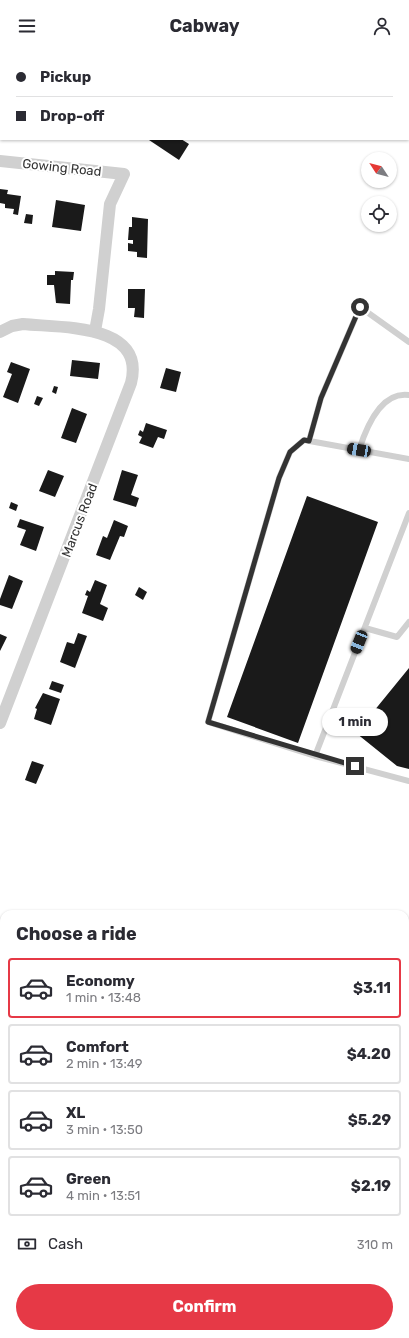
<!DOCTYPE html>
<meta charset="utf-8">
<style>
:root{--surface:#fff;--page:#f2f2f3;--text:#2b2b33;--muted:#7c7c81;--line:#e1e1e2;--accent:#e63946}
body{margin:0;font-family:Rubik,sans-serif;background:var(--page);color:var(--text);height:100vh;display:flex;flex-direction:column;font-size:15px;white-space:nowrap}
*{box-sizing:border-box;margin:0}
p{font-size:13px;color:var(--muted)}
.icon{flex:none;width:22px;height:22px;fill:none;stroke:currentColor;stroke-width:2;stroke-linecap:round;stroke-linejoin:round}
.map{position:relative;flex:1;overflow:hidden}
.panel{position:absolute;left:0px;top:858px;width:409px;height:428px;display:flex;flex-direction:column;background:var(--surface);border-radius:12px 12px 0 0;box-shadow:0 1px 3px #0004}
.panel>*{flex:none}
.hud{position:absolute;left:0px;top:0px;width:409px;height:88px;box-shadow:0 1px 3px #0004;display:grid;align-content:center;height:88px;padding:0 16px;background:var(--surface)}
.needle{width:26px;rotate:306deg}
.controls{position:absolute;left:361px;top:100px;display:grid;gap:8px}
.controls a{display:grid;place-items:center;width:36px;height:36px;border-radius:50%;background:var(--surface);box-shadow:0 1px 3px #0004;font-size:20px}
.end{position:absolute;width:18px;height:18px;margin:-9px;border:5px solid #333;background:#fff;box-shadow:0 0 0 2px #fff}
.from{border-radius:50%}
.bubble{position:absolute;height:28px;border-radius:14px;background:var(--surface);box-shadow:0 1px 3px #0004;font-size:13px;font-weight:700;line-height:28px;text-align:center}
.car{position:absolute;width:12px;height:24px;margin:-12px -6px;border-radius:5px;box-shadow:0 0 3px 1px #0007;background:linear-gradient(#222 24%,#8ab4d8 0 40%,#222 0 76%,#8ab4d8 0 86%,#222 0)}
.hud b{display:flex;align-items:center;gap:14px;height:38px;font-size:15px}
.hud b+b{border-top:1px solid var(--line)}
.hud i{width:10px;height:10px;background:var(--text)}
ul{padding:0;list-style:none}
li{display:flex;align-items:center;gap:12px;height:60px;margin:0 8px 6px;padding:0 8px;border:2px solid var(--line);border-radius:4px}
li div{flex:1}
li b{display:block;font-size:15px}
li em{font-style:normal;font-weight:700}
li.selected{border-color:var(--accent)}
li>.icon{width:36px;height:36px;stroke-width:1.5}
h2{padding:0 16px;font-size:18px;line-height:48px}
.pay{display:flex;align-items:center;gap:10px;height:44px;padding:0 16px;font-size:15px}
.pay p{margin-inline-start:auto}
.button{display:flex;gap:8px;margin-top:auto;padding:8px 16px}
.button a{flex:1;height:46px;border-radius:24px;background:var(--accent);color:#fff;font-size:16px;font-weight:700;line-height:46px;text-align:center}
header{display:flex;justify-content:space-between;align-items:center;height:52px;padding:0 16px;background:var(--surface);font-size:18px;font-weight:700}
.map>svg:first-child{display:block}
</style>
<header><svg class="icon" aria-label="menu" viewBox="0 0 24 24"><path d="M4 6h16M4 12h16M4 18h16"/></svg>Cabway<svg class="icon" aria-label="person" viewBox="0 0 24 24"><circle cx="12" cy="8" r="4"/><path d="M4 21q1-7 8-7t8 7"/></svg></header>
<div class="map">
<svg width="409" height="1286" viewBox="0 0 409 1286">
<rect width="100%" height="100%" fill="#fff"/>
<!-- green -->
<path fill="#e6ecdf" d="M0,1152L4,1155V1217L0,1214Z"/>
<!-- building -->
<path fill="#1a1a1a" d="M150,87H181L189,92L179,108L149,88Z
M0,137L8,138L7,142L21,144L18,163L13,162L14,157L5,156V152L0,151Z
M56,148L85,153L81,179L52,175Z
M26,162L33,163L32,172L24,171Z
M132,165L148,167L147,206L137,205V200L128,199V191L133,192V188H128L129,175H132Z
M55,219L74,220L73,228H71L70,252L56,251L54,233H47V223H55Z
M128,237H145L144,266L134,265L135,256H128Z
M72,308L100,311L98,327L70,324Z
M11,310L30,317L18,351L3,345L12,322L7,320Z
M166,316L181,320L176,340L160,336Z
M54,334L58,335L56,342L52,340Z
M37,344L43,346L39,354L34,352Z
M72,356L87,362L76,391L61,386Z
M146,371L167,378L164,387L158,385L153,396L139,391L142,385L138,383L140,378L143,380Z
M48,418L64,424L55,445L39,439Z
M122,418L138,423L131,443L139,446L136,455L113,448Z
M307,444L378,470L298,691L227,665Z
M11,450L18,453L16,459L9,456Z
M20,467L44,475L36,499L20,493L26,478L17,475Z
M114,468L128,474L124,485L120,484L110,508L96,503L103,484L107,486Z
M9,523L23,529L12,557L0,553V547Z
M95,528L107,533L100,552L108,556L103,569L82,561L88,544L85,543L87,538L90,540Z
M139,535L147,540L143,548L135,543Z
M78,581L87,584L75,616L60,610L67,590L74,592Z
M0,582L7,585L0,599Z
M409,616V717L397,714L356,681Z
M52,629L64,633L61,641L49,637Z
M43,641L60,647L51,673L34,667L37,657L35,656Z
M32,709L44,713L36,732L25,728Z
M113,1282H118L126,1286H118Z"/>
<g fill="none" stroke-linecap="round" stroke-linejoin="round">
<!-- service -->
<path stroke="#d0d0d0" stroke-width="6" d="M309,389L321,346L360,255L409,290
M359,398C366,376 381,339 409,343
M409,407L304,388L290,400L279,426L208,670L315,704L409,461
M365,576L397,585L409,570
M315,704L409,729"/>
<!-- minor -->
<path stroke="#d0d0d0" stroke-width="12" d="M0,109L124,122L110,152L99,257L95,279
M0,280L12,274L23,272C61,276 146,271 131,331L0,671
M23,1286V1282"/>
<!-- tertiary -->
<path stroke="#d0d0d0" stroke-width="15" d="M0,1246H4
M347,1282L355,1286"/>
<!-- motorway -->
<path stroke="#9a9a9a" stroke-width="22" d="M0,898L4,899
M0,951L4,952
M405,995H409
M405,1049L409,1050"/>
</g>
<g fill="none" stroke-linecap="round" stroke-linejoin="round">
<!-- route -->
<path stroke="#333" stroke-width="5" d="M355,714L208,670L279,426L290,400L304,388L309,389L321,346L360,255"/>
</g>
<g text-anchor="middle" stroke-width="4" stroke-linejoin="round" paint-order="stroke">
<!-- street labels -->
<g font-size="13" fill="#333" stroke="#fff">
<text transform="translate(62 115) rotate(6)" y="5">Gowing Road</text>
<text transform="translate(79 468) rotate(-69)" y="5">Marcus Road</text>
</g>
</g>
</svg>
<div class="controls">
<a><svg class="needle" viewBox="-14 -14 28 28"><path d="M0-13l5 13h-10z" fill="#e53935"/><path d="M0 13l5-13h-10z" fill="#7c7c81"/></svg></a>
<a><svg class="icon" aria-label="locate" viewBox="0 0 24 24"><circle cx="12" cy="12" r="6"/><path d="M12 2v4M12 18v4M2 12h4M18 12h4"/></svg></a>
</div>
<i class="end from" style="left:360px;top:255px"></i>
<i class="end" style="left:355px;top:714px"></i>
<div class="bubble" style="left:322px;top:656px;width:66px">1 min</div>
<i class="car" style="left:359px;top:398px;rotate:280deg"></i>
<i class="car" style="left:359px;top:590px;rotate:202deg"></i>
<div class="hud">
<b><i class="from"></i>Pickup</b>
<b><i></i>Drop-off</b>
</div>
<section class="panel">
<h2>Choose a ride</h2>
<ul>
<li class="selected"><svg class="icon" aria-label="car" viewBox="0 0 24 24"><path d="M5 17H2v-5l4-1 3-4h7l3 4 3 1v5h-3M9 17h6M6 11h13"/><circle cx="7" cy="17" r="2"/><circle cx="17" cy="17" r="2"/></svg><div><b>Economy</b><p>1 min · 13:48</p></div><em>$3.11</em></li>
<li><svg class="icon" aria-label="car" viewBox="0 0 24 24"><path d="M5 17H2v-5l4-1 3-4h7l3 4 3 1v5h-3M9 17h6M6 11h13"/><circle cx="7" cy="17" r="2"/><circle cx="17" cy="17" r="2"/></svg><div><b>Comfort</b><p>2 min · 13:49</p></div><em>$4.20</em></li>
<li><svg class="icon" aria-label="car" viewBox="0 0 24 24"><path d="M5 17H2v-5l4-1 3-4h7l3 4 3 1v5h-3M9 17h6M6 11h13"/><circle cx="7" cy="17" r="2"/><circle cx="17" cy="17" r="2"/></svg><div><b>XL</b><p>3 min · 13:50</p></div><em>$5.29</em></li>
<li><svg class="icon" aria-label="car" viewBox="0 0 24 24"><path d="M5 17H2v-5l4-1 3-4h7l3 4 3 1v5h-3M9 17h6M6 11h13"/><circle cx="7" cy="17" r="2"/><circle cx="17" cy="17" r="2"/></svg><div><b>Green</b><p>4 min · 13:51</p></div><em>$2.19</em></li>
</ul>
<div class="pay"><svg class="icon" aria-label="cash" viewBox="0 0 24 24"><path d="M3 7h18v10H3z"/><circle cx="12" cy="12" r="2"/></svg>Cash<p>310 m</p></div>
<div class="button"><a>Confirm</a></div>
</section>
</div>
